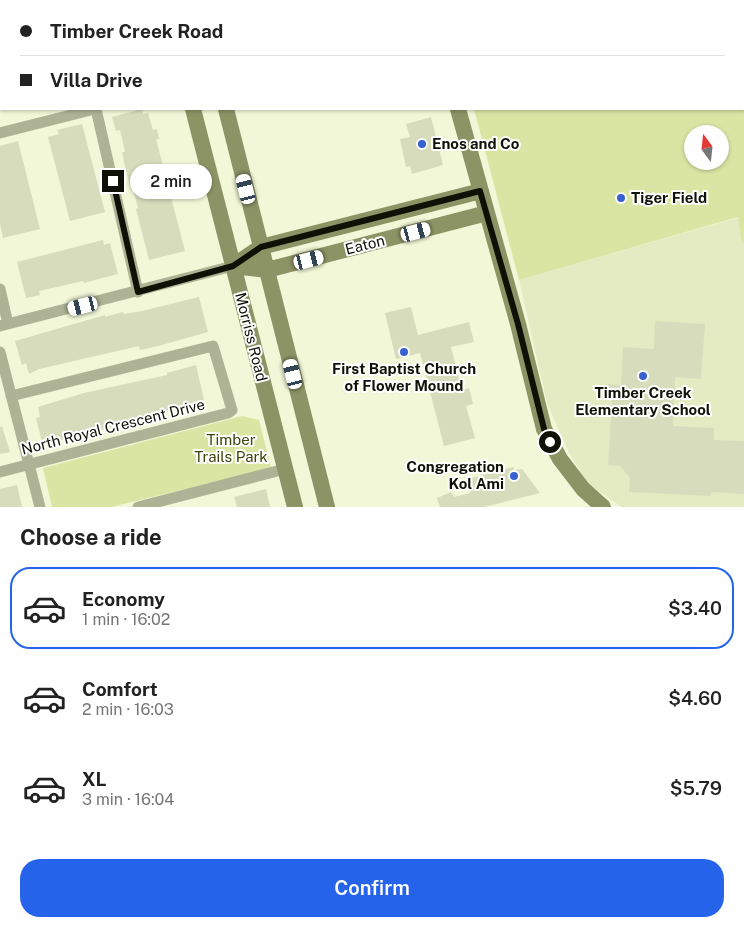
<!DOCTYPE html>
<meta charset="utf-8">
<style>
:root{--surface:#fff;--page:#f6f6f6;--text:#222;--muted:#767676;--line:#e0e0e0;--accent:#2563eb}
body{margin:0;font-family:"Public Sans",sans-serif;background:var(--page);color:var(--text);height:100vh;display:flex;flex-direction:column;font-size:19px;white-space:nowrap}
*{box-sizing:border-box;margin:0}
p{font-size:16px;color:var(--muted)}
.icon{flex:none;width:28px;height:28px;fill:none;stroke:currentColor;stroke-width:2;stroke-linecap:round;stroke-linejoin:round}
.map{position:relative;height:507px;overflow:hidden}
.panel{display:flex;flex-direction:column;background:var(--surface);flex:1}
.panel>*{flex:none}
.guide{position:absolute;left:0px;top:0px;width:745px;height:110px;box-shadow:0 1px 4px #0004;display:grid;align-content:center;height:110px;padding:0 20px;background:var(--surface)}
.needle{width:32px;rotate:345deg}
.fabs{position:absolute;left:684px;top:125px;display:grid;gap:10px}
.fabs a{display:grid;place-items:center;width:45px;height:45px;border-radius:50%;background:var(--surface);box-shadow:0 1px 4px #0004;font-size:25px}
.end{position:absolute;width:22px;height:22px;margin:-11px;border:6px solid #0f1106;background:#fff;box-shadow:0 0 0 2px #fff}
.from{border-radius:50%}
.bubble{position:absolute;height:35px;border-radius:18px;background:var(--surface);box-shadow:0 1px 4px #0004;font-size:16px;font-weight:600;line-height:35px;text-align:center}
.car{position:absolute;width:15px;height:30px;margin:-15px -8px;border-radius:6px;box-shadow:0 0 4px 1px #0007;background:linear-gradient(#fff 24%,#345 0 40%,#fff 0 76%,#345 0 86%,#fff 0)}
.guide b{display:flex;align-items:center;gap:18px;height:48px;font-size:19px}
.guide b+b{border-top:1px solid var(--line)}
.guide i{width:12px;height:12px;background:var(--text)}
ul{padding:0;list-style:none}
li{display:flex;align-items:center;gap:15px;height:82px;margin:0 10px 8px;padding:0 10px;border:2px solid transparent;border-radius:20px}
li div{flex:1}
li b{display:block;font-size:19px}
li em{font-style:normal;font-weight:600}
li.active{border-color:var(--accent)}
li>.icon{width:45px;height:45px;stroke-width:1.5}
h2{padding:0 20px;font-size:22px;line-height:60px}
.button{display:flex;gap:10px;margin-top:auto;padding:10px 20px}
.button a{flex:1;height:58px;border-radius:20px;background:var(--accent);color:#fff;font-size:20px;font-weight:600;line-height:58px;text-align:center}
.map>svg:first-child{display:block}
</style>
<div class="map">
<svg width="744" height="507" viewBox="0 0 744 507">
<rect width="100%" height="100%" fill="#f1f7d7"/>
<!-- built -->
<path fill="#e4ebc3" d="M744,216V507H622L587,483L568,451L547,403L519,280Z"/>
<!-- green -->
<path fill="#dae5a4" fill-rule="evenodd" d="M205,0H284L279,1Z
M446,0H744V242L741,239L738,217L519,280L474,109H744V1ZM692,134H720V161H692Z
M242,416L259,420L271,468L111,507H52L43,468Z"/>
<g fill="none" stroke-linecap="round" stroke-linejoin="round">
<!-- river -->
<path stroke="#bbc67d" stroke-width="19" d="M649,0V1"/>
</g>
<!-- building -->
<path fill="#d6dcbc" d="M142,109L143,114L148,113L153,130L157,129L159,139H156L185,251L149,260L136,209L138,208L132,185L130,186L126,171L122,152H125L120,130L116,131L112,117Z
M431,117L443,165L412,174L410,166L406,167L400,139L410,137L406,124Z
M82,124L105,212L70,221L48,137L59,134L57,130Z
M18,141L40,229L3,238L0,224V146Z
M103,240L104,245L110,243L118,274L84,283L83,281L39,291L40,295L26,298L17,262Z
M199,297L208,332L158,346L140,350L139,346L39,369L29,374L26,363L22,365L15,341L105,315V317L123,312L124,314L142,311Z
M411,307L418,335L469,322L474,342L451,347L462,390L469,388L473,404L466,406L475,438L444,446L420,353L396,359L385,313Z
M655,321L705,324L701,379L675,377L673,426L714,428V440L744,441V494L712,492L711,496L629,492L630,478L620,466L608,465L612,399H607V384L621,385L623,347L654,349Z
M196,365L204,400L168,410V412L135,418L112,425L113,427L61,440L60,437L42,442L36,418L40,417L38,407L84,393L167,375V373Z
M2,426L10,452L0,454V427Z
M513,467L514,470L522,469L540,493L484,507H440L437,498L451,492L454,497L470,493L467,479Z
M17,485L22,507H0V489Z
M266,489L270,507H237L234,497Z"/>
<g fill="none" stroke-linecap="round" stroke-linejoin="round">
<!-- street -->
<path stroke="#adb394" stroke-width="11" d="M96,109L138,292
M0,133L95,109
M0,289L8,324
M0,326L233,266
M0,352L40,507
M0,472L228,413L232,410L213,346L11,396
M138,507L285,469"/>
<!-- secondary -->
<path stroke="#8c9365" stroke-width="16" d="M165,0V1
M198,0V1
M429,0V1
M193,109L295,507
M226,109L327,507
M458,109L518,324L544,429L560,459L583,489L603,507
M233,266L267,270L487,213
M233,266L261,247L481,191"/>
</g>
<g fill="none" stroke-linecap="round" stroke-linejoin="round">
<!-- route -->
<path stroke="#0f1106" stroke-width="6" d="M113,181L138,292L233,266L261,247L480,191L518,324L544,429L550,442"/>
</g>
<!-- markers -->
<g fill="#3861d1" stroke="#fff" stroke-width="2">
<circle cx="422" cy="144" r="5"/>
<circle cx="621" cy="198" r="5"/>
<circle cx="404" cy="352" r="5"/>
<circle cx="643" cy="376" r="5"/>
<circle cx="514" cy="476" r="5"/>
</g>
<g text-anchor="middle" stroke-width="4" stroke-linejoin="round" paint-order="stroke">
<!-- poi labels -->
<g font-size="15" font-weight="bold" fill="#0f1106" stroke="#fff" text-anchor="start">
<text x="432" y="149">Enos and Co</text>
<text x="631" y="203">Tiger Field</text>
<text x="404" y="374" text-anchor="middle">First Baptist Church<tspan x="404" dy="17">of Flower Mound</tspan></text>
<text x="643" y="398" text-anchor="middle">Timber Creek<tspan x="643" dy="17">Elementary School</tspan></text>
<text x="504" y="472" text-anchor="end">Congregation<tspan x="504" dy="17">Kol Ami</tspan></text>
</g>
<!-- street labels -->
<g font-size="15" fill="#0f1106" stroke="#fff">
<text transform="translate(365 245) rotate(-14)" y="5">Eaton</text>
<text transform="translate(251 337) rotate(76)" y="5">Morriss Road</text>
<text transform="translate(113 427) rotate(-14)" y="5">North Royal Crescent Drive</text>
</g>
<!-- park labels -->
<g font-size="15" fill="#3d430b" stroke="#fff">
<text x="231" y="445">Timber<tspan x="231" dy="17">Trails Park</tspan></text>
</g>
</g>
</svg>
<div class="fabs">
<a><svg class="needle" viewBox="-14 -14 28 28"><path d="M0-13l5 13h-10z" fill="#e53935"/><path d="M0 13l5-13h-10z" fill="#767676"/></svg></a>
</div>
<i class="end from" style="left:550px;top:442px"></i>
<i class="end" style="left:113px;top:181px"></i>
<div class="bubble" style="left:130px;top:164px;width:82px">2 min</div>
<i class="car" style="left:246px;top:189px;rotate:346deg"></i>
<i class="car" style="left:416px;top:232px;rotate:75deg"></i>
<i class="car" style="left:309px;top:260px;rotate:76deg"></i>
<i class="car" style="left:83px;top:306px;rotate:256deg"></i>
<i class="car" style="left:293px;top:374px;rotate:346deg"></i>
<div class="guide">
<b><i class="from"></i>Timber Creek Road</b>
<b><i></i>Villa Drive</b>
</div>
</div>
<section class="panel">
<h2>Choose a ride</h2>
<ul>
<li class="active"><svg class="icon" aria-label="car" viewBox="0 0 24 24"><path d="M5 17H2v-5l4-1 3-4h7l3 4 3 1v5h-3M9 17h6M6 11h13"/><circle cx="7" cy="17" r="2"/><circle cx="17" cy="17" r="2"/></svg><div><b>Economy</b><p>1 min · 16:02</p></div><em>$3.40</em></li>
<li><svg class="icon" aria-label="car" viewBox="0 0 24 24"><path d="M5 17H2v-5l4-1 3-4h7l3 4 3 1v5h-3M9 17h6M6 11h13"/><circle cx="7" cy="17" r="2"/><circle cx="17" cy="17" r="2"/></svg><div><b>Comfort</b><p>2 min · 16:03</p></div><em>$4.60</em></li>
<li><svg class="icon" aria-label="car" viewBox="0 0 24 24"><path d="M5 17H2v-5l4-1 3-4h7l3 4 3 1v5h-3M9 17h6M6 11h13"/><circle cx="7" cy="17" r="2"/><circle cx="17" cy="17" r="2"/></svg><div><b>XL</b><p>3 min · 16:04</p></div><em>$5.79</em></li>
</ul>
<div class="button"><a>Confirm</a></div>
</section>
